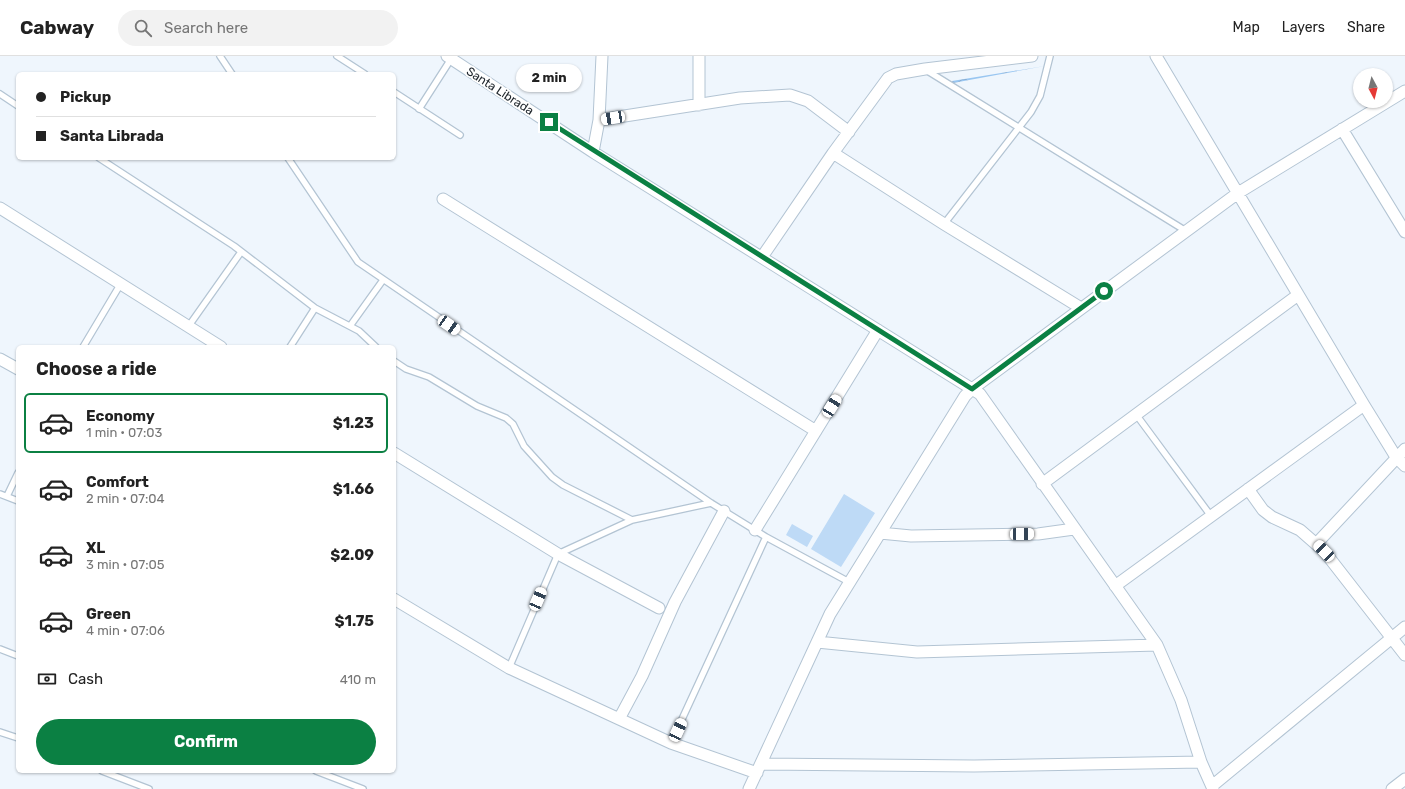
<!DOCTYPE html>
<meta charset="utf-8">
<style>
:root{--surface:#fff;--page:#f2f2f2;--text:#222;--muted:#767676;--line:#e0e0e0;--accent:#0b8043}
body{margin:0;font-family:Rubik,sans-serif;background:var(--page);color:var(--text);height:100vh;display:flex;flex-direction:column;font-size:15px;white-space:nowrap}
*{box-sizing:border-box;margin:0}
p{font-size:13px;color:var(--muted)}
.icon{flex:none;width:22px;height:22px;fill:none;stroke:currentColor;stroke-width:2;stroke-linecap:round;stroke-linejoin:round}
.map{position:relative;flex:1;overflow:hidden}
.details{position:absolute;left:16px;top:289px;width:380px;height:428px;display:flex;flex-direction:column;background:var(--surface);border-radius:6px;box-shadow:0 1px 3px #0004}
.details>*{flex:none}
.top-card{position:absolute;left:16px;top:16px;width:380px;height:88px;border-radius:6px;box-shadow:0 1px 3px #0004;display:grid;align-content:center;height:88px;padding:0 20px;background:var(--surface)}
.needle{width:26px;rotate:173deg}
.fabs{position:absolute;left:1353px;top:12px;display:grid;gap:8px}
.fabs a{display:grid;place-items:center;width:40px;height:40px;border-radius:50%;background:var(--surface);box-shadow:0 1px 3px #0004;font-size:20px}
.end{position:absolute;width:18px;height:18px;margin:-9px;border:5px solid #0b8043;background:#fff;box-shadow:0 0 0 2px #fff}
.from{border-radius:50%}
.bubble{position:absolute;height:28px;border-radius:14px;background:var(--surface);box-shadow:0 1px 3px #0004;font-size:13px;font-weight:700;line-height:28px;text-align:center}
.car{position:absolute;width:12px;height:24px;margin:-12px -6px;border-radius:5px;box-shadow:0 0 3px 1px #0007;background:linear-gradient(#fff 24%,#345 0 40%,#fff 0 76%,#345 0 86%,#fff 0)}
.top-card b{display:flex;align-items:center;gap:14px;height:38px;font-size:15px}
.top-card b+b{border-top:1px solid var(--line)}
.top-card i{width:10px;height:10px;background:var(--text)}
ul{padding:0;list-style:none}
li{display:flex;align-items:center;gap:12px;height:60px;margin:0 8px 6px;padding:0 12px;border:2px solid transparent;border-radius:6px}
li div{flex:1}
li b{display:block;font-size:15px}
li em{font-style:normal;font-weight:700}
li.current{border-color:var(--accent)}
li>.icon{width:36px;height:36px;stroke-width:1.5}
h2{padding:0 20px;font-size:18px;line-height:48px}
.pay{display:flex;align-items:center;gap:10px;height:44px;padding:0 20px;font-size:15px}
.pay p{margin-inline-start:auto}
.primary-button{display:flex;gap:8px;margin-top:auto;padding:8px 20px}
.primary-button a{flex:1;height:46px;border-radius:24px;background:var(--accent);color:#fff;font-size:16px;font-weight:700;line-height:46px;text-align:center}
header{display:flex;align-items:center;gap:24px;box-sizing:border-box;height:56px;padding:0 20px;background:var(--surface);border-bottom:1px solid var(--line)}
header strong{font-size:19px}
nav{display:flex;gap:22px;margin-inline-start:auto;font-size:14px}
.search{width:280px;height:36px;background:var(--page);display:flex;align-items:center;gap:10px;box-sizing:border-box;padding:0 14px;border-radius:22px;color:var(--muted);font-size:15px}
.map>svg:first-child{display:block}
</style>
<header>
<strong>Cabway</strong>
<div class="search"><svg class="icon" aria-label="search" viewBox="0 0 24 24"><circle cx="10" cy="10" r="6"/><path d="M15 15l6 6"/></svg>Search here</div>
<nav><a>Map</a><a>Layers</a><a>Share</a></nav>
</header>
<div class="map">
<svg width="1405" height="733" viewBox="0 0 1405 733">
<defs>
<pattern id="water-waves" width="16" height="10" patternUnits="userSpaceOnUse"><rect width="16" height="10" fill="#99c6f1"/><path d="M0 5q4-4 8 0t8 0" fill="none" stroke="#84aacf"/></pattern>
</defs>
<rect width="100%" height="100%" fill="#eff6fd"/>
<!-- pitch -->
<path fill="#bedaf6" d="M844,438L875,457L841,511L811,493Z
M792,468L813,480L807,491L786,479Z"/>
<!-- water -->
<path fill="url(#water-waves)" d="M1045,10L953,27L952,25Z"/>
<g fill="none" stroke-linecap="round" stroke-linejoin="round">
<!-- lane casing -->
<g stroke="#b3c4d3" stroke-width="8">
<path id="lane" d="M220,0L232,18
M337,0L365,18
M926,14L1186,175
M394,36L460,79
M0,38L18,50
M419,53L451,3
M99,102L234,190L315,252L359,275L376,291
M288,102L358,206L711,447L766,481L849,526
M944,168L1031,56L1040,40L1050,0
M350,270L383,224
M188,271L241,196
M83,291L120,229
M290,291L315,252
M394,305L406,313L429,321L477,350L506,362L513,368L524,390L552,421L563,429L632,464
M1135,357L1211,460
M0,438L18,445
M7,440L18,417
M0,593L18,600
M509,612L558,498L632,464L711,447
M0,676L18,682
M671,687L766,481
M102,715L149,733
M316,715L363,733"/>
</g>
<!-- street casing -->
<g stroke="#b3c4d3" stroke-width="13">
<path id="street" d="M447,0L593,96L980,338L1157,589L1181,644L1201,706L1213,733
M1156,0L1364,349L1396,401L1405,410
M699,49V0
M599,64L740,42L790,39L808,45L849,76
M1342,73L1405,176
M593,96L599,64L602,0
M833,97L944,168L1081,252
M443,143L816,375
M0,152L221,291
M762,201L833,97L888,22L896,18L925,13L1032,0
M0,303L18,313
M394,397L558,498L659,552
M1042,428L1298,239
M1248,433L1263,454L1272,461L1300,474L1324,495L1405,599
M755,474L878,274
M880,477L911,480L1038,478L1074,473
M1317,487L1405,393
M1115,530L1364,349
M394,543L509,612L671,687L757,717
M817,586L917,596L1157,589
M619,663L642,620L675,546L724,455
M761,708L974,710L1201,706
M1212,730L1405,571
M749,733L830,558L965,340L972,333L1238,137L1405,35
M1392,733L1405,723"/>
</g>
<!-- lane -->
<use href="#lane" stroke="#fff" stroke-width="5.5"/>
<!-- street -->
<use href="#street" stroke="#fff" stroke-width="11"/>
</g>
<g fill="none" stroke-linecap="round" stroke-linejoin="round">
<!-- route -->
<path stroke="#0b8043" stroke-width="5" d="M549,66L972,333L1104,235"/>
</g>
<g text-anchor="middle" stroke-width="3.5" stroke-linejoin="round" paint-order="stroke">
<!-- street labels -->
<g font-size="12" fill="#22292f" stroke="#fff">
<text transform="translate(500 35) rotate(33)" y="4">Santa Librada</text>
</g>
</g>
</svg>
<div class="fabs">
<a><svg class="needle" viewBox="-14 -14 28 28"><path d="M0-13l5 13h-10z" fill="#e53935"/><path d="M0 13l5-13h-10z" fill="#767676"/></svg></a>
</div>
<i class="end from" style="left:1104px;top:235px"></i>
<i class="end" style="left:549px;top:66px"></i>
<div class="bubble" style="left:516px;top:8px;width:66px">2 min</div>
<i class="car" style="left:613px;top:62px;rotate:261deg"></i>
<i class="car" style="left:449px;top:269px;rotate:124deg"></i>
<i class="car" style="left:832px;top:350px;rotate:32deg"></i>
<i class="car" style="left:1022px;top:478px;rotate:89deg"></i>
<i class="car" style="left:1324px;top:495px;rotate:316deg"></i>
<i class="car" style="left:538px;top:543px;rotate:23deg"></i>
<i class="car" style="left:678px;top:674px;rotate:25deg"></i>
<div class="top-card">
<b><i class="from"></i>Pickup</b>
<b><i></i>Santa Librada</b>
</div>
<section class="details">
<h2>Choose a ride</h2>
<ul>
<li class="current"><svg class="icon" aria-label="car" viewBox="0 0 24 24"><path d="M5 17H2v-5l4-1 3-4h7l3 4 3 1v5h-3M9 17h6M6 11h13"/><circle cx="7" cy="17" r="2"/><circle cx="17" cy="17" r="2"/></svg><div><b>Economy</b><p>1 min · 07:03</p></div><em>$1.23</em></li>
<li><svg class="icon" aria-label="car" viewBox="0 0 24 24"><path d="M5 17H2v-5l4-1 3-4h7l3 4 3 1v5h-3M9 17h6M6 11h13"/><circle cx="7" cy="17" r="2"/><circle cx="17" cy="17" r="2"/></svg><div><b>Comfort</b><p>2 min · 07:04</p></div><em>$1.66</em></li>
<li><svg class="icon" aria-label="car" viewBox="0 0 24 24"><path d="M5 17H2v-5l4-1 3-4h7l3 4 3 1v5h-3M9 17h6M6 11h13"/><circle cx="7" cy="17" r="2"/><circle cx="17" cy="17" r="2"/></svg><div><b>XL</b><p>3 min · 07:05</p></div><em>$2.09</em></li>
<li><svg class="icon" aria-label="car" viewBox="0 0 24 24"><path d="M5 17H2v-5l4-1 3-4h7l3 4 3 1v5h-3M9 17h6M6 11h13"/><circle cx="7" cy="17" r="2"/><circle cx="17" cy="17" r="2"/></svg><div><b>Green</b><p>4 min · 07:06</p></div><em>$1.75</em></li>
</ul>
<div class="pay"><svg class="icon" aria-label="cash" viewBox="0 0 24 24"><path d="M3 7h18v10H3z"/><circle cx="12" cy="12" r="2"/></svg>Cash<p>410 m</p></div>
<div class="primary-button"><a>Confirm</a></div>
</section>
</div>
